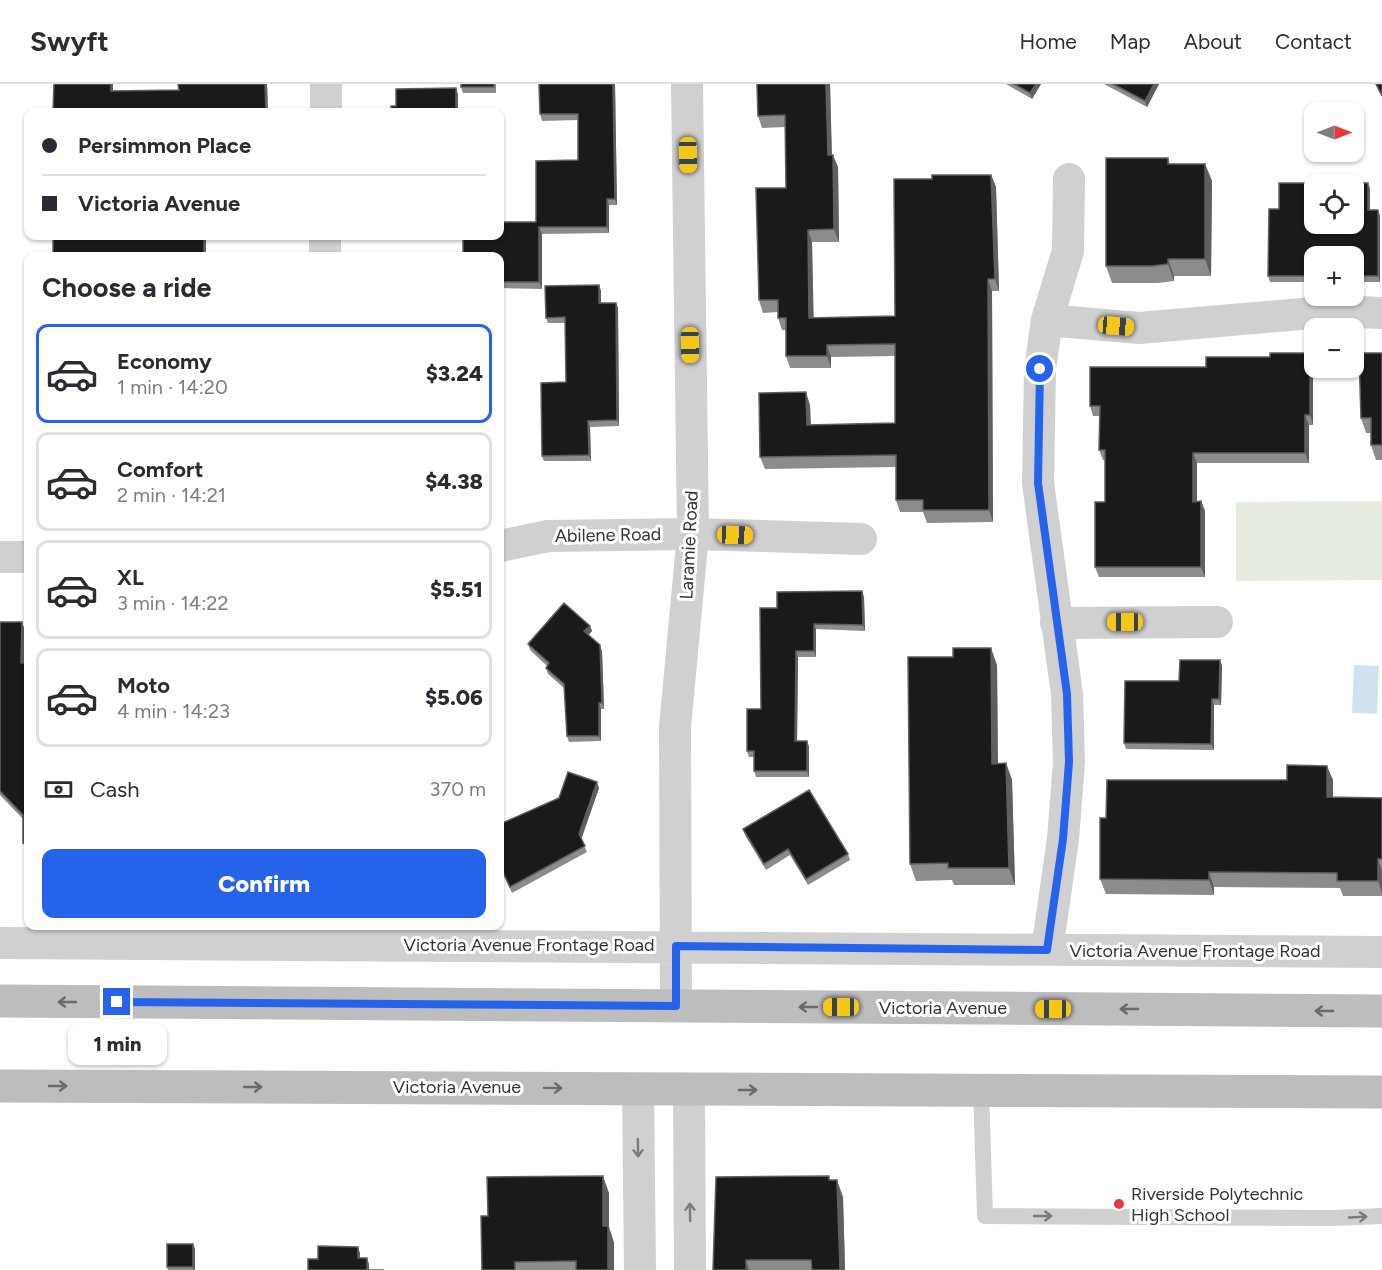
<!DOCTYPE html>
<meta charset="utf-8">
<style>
:root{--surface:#fff;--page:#f7f7f7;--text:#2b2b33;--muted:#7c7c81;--line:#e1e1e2;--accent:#2563eb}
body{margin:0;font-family:Figtree,sans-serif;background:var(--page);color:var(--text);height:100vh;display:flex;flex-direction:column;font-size:22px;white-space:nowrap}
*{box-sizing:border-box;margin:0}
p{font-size:20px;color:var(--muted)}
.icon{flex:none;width:33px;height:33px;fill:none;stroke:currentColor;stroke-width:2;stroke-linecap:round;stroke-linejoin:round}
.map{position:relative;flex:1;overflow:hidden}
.side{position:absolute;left:24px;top:168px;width:480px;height:678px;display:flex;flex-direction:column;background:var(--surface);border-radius:12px;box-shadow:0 2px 4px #0004}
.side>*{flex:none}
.top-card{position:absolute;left:24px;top:24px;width:480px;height:132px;border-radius:12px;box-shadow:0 2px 4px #0004;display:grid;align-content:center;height:132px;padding:0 18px;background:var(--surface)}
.needle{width:39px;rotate:90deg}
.controls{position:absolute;left:1304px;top:18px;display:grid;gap:12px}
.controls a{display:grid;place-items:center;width:60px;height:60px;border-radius:12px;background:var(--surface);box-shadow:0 2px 4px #0004;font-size:30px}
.end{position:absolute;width:27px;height:27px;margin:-14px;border:8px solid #2563eb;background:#fff;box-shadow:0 0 0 3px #fff}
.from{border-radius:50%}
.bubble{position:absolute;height:42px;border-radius:12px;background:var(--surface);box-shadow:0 2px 4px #0004;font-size:20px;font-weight:800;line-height:42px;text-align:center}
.car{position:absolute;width:18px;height:36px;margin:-18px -9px;border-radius:8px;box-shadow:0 0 4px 2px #0007;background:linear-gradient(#f5c518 24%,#345 0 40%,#f5c518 0 76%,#345 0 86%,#f5c518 0)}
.top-card b{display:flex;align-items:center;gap:21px;height:57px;font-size:22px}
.top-card b+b{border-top:2px solid var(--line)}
.top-card i{width:15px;height:15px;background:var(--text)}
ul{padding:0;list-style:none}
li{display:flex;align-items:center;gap:18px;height:99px;margin:0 12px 9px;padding:0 6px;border:3px solid var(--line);border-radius:12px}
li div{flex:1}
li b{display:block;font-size:22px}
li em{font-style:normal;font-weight:800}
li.on{border-color:var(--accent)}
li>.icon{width:54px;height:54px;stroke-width:1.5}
h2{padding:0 18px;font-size:27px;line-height:72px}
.pay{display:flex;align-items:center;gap:15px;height:66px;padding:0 18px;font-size:22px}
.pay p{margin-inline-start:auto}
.primary-button{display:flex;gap:12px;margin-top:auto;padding:12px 18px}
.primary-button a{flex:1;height:69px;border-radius:12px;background:var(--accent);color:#fff;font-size:24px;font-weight:800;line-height:69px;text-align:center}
header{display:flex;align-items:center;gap:36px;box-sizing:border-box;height:84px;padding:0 30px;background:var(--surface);border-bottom:2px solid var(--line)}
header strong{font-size:28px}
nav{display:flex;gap:33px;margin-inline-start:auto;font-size:21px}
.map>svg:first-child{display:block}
</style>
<header>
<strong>Swyft</strong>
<nav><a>Home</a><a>Map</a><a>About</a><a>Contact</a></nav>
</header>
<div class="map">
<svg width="1382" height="1186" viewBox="0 0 1382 1186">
<rect width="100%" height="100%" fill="#fff"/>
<!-- green -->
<path fill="#e6ecdf" d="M1382,417V496L1236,497V418Z"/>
<!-- water -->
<path fill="#cfe2ee" d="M1354,581L1379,582L1377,630L1352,629Z"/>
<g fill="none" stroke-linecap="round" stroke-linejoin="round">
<!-- service -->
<path stroke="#d0d0d0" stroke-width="16" d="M981,1007L985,1132L1334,1134L1382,1132"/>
<!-- minor -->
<path stroke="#d0d0d0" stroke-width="32" d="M326,28V0
M325,172V152
M1047,236L1139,244L1336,227L1382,229
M500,462L548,452L693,450L861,455
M0,473H28
M1056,539L1217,538
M0,859L1382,868
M1047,866L1063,755L1069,678L1067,610L1038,399L1040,285L1047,236L1068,167L1069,95
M676,922L675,643L693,450L687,0
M638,1005L640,1186
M689,1006L690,1186"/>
<!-- secondary -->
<path stroke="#bdbdbd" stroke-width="33" d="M0,917L1382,927
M0,1002L1382,1008"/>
</g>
<!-- wall -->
<path fill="#8c8c8c" d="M54,0H113V7L179,6L267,0L268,28H53Z
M496,0V9H463L461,3Z
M615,0L617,121H609V149L542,150V205L500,204V172L463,155L420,156L419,152H500L536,138L578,76V36L542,37L540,30Z
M757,0H830L832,71L838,83L839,158H812L813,234L895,232L932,95L991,91L996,103L999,207H992L993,438L927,439L923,428H900L896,416V383L765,385L760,373L810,321L811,341L895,339V272L831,273V284H790L786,272V246H782L778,234V228L763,229L759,216L786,104L785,43L762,44L758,32Z
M1006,0H1041L1032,15Z
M1104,0H1159L1147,23Z
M1168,74L1170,80H1205L1212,97L1211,192H1174V197L1158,199H1112L1106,182Z
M1368,99L1370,105V126H1378L1380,132V198H1353V172H1314V198H1270L1268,192L1279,125Z
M206,152V172H54L53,169Z
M599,201L601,207V219H616L618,224L619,342L590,343L591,377H544L542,372L566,298V239H548L546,234Z
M1310,269L1313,279V341H1309V379H1197V417H1201L1205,427V493H1099L1095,483L1105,418V376H1103L1099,366L1100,332H1093L1090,322L1270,273Z
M1382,269V376H1376L1371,361V349H1366L1361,334Z
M862,507L864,513L865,547L816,545V573H798L797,657H807L809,663V693H756L754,687V673H749L747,667L761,625L777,524Z
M0,538H22L24,544V579H28V766H26L23,759V735L0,711Z
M590,542L592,547L588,551L602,567L604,625H601V657L569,658L567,652L564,604L548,590L546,584L547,582L530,566L528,560Z
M1220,576L1222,582L1221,621H1214V666L1126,665L1124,659Z
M997,581L998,680L1006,679L1012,696L1015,801H954L952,796L916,797L910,780Z
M1333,696V713L1382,714V812H1343L1340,804L1214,803V811L1106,810L1100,795L1106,734Z
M599,704L581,755L587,768L512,809L500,784V740Z
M743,745L848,770L850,776L808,801L790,771L766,786L745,751Z
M830,1096L843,1113L845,1186H713Z
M609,1109V1143L614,1159V1186H482L488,1132Z
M193,1160L195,1165V1186H168L167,1183Z"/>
<!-- shaded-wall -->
<path fill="#5f5f5f" d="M111,0H113V13L111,7Z
M265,0H267L268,28H266V27Z
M613,0H615L617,121L615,115Z
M826,0H830L832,83L828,71Z
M1036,0H1041L1032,15L1030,9Z
M1154,0H1159L1147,23L1145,17Z
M456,4L458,10V28H456Z
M833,71L838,83L839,158L834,145Z
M1205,80L1212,97L1211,192L1205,175Z
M991,91L996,103L999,207L995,195Z
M1368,99L1370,105V132L1368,126Z
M607,115L609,121V149L607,143Z
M1378,126L1380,132V198L1378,192Z
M539,143L542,150V205L539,198Z
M808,146L812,158L814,246L809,234Z
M204,152H206V172H204Z
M1168,175L1174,192V197L1168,180Z
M988,195L992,207L993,438L989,426Z
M599,201L601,207V224L599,219Z
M616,219L618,224L619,342L617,336Z
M827,261L831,273V284L827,272Z
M1310,269L1313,279V341L1310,331Z
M806,308L810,321L811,353L807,341Z
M1305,331L1309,341V379L1305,369Z
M588,337L590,343L591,377L589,371Z
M1193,369L1197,379V428L1193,418Z
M1201,417L1205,427V493L1201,483Z
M862,507L864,513L865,547L863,541Z
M22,538L24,544V585L21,579Z
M814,540L816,545V573L814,567Z
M590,542L592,547L587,553L584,547Z
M600,561L602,567L604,625L602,619Z
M991,564L997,581L998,697L992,680Z
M796,567L798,573L797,663L795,657Z
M1220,576L1222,582L1221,621L1219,615Z
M1212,615L1214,621V666L1211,660Z
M599,619L601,625V657L599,652Z
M807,657L809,663V693L807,687Z
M1006,679L1012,696L1015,801L1009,784Z
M1327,682L1333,696V728L1327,713Z
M597,698L599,704L581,756L579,750Z
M1378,775L1382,786V809L1378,797Z
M1209,788L1214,803V811L1209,796Z
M603,1092L609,1109V1143L614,1159V1186H608L603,1142Z
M837,1096L843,1113L845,1186H840Z
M193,1160L195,1165V1186H194L193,1183Z
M358,1163L360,1169V1180L358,1174Z
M367,1174L369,1180V1186H367Z
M746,1176L749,1186H746Z"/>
<!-- building -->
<path fill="#1a1a1a" stroke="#5f5f5f" stroke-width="1.5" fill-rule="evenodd" d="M54,0H111V7L179,6L178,0H265L266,27L239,28H53Z
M461,0H494V3H461Z
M539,0H613L615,115H607V143H539V198H500V172H463V152H500V138H536V77L578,76V30H540Z
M757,0H826L828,71H833L834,145L808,146L809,234L895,232L894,95H932V91H991L995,195H988L989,426H923V416H896V371L760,373L759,309L806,308L807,341L895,339V260L827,261V272H786V234H778V216H759L756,104H786L785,31L758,32Z
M1014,0H1036L1030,9Z
M1113,0H1154L1145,17Z
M1376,0H1382V12Z
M456,4V28H391V22H396V5Z
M1106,74H1168V80H1205V175H1168V180L1152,182H1106Z
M1279,99H1368V126H1378V192H1353V172H1314V192H1268L1269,125H1279ZM1314,100H1353V140H1314Z
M53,152H204V172H59V169H53Z
M599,201V219H616L617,336L588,337L589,371L542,372L541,299L566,298L565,233L546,234L545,202Z
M1270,269H1310V331H1305V369H1193V418L1201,417V483H1095V418H1105V366H1099L1100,322H1090V283H1206V273H1270Z
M1359,269H1382V361H1371V334H1361Z
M862,507L863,541L814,540V567H796L795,657H807V687H754V667H747V625H761L760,524H777V508Z
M564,519L590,542L584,547L600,561L602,619H599V652H567L564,600L546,584L549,579L528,560Z
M0,538H22L21,579H28V759H23V731L0,707Z
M953,564H991L992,680L1006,679L1009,784H948V779L910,780L908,573H953Z
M1180,576H1220L1219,615H1212L1211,660L1124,659L1125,597H1179Z
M1287,681L1327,682V713L1382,714V775H1378V797H1337V789L1209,788V796L1100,795V734H1106L1107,696H1287Z
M568,688L597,698L579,750L585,762L510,803L500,782V740L559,714Z
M809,706L848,770L806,795L788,765L764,780L743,745Z
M603,1092V1142H608V1186H576V1177L515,1178V1186H482L481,1132H488L487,1093Z
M829,1092V1096H837L840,1186H812L811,1176H746V1186H713L716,1093Z
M167,1160H193V1183H167Z
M318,1162L358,1163V1174H367V1186H384H308V1175H318Z"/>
<!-- one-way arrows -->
<defs><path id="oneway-shaft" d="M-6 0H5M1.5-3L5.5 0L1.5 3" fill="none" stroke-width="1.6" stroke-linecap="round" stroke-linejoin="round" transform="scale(1.5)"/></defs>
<g stroke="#6a6a6a">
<use href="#oneway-shaft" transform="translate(67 918) rotate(-180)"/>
<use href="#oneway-shaft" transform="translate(808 923) rotate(-180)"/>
<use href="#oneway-shaft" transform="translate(1129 925) rotate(-180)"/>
<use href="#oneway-shaft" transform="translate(1324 927) rotate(-180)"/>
<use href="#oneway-shaft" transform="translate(58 1002)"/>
<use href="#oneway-shaft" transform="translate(253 1003)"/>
<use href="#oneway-shaft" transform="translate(553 1004) rotate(1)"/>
<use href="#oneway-shaft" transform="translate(748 1006)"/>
</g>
<g stroke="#7a7a7a">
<use href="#oneway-shaft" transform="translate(638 1064) rotate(89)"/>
<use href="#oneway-shaft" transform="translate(690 1128) rotate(-91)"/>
<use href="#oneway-shaft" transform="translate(1043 1132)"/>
<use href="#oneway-shaft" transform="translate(1358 1133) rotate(-3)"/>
</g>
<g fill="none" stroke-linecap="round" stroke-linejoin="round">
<!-- route -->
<path stroke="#2563eb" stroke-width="8" d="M117,918L676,922V862L1047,866L1063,755L1069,678L1067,610L1038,399L1040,285"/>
</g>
<!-- markers -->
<circle fill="#e63946" stroke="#fff" stroke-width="2" cx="1119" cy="1120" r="6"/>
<g text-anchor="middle" stroke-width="6" stroke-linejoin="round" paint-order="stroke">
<!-- street labels -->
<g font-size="18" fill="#333" stroke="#fff">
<text transform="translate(608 451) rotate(-1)" y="6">Abilene Road</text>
<text transform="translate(689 461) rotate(-87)" y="6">Laramie Road</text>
<text x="529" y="867">Victoria Avenue Frontage Road</text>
<text x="1195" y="873">Victoria Avenue Frontage Road</text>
<text x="943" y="930">Victoria Avenue</text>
<text x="457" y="1009">Victoria Avenue</text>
</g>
<!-- poi labels -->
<g font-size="18" fill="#333" stroke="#fff" text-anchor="start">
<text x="1131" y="1116">Riverside Polytechnic<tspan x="1131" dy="21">High School</tspan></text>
</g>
</g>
</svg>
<div class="controls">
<a><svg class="needle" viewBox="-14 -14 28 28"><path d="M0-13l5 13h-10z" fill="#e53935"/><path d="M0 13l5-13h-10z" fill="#7c7c81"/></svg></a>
<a><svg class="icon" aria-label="locate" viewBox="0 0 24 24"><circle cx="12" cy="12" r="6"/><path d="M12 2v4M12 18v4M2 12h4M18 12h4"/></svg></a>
<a>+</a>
<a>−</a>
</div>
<i class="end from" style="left:1040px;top:285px"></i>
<i class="end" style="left:117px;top:918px"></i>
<div class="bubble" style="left:68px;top:939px;width:99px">1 min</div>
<i class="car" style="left:688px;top:71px;rotate:179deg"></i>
<i class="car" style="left:1116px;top:242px;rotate:95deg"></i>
<i class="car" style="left:690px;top:261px;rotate:179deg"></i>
<i class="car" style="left:735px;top:451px;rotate:92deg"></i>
<i class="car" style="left:1125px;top:538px;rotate:270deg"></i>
<i class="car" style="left:841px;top:923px;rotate:270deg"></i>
<i class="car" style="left:1053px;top:925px;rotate:270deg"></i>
<div class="top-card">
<b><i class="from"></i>Persimmon Place</b>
<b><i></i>Victoria Avenue</b>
</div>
<section class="side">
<h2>Choose a ride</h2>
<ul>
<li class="on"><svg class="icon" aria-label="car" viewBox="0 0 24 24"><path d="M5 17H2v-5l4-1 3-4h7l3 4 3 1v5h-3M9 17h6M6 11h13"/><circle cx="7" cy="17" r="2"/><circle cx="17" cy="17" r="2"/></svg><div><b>Economy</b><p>1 min · 14:20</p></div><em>$3.24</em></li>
<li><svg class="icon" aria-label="car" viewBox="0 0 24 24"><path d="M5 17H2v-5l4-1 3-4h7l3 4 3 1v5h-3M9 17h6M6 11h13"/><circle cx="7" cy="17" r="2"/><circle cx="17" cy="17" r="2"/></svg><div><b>Comfort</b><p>2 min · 14:21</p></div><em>$4.38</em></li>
<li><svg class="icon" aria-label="car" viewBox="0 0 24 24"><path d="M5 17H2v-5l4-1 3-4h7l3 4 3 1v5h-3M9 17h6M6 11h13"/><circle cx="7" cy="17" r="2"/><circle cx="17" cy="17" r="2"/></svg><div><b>XL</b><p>3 min · 14:22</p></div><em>$5.51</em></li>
<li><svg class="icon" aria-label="car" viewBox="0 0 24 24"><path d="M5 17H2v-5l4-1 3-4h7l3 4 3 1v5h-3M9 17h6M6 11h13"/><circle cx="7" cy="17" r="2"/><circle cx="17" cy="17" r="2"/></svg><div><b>Moto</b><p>4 min · 14:23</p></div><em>$5.06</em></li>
</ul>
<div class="pay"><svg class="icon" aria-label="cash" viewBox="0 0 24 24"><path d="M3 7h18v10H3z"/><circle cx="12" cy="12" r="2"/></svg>Cash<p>370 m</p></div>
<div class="primary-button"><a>Confirm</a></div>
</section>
</div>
